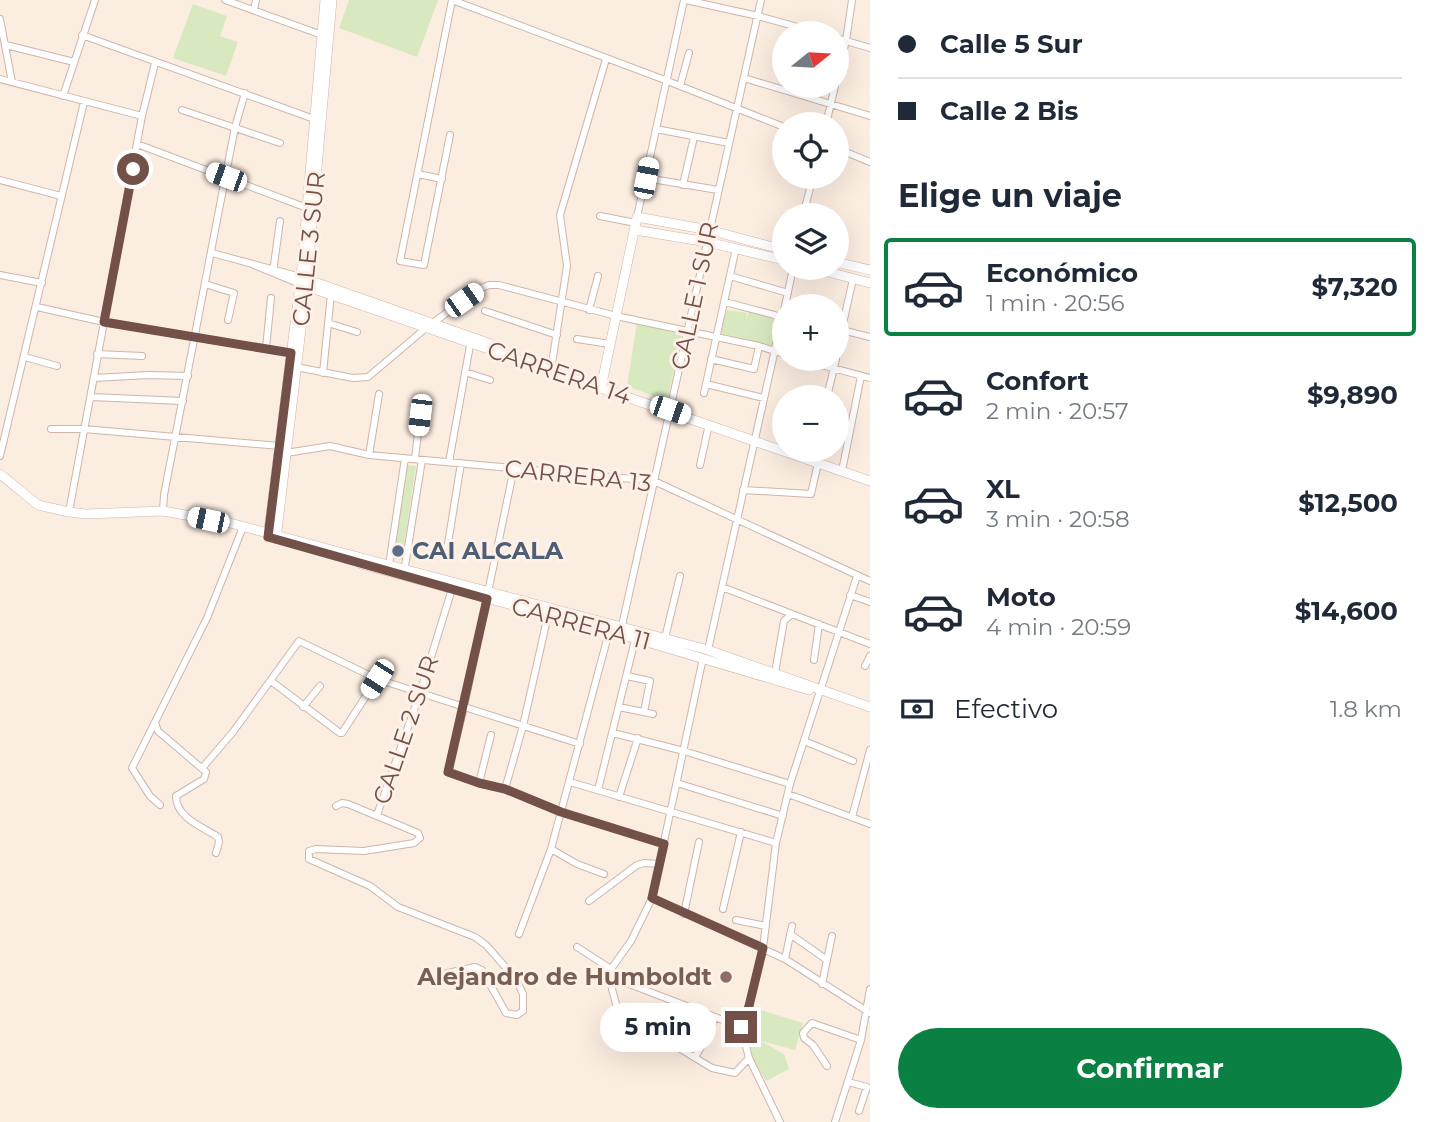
<!DOCTYPE html>
<html lang="es">
<meta charset="utf-8">
<style>
:root{--surface:#fff;--page:#f2f2f3;--text:#1f2937;--muted:#747a83;--line:#e0e1e3;--accent:#0b8043}
body{margin:0;font-family:Montserrat,sans-serif;background:var(--page);color:var(--text);height:100vh;display:flex;flex-direction:column;font-size:26px;white-space:nowrap}
*{box-sizing:border-box;margin:0}
p{font-size:23px;color:var(--muted)}
.icon{flex:none;width:38px;height:38px;fill:none;stroke:currentColor;stroke-width:2;stroke-linecap:round;stroke-linejoin:round}
.map{position:relative;flex:1;overflow:hidden}
.drawer{display:flex;flex-direction:column;background:var(--surface);width:560px}
.drawer>*{flex:none}
.top-card{display:grid;align-content:center;height:154px;padding:0 28px;background:var(--surface)}
.needle{width:46px;rotate:72deg}
.controls{position:absolute;left:772px;top:21px;display:grid;gap:14px}
.controls a{display:grid;place-items:center;width:77px;height:77px;border-radius:50%;background:var(--surface);box-shadow:0 7px 28px #0002;font-size:35px}
.end{position:absolute;width:32px;height:32px;margin:-16px;border:9px solid #735048;background:#fff;box-shadow:0 0 0 4px #fff}
.from{border-radius:50%}
.bubble{position:absolute;height:49px;border-radius:24px;background:var(--surface);box-shadow:0 7px 28px #0002;font-size:23px;font-weight:700;line-height:49px;text-align:center}
.car{position:absolute;width:21px;height:42px;margin:-21px -10px;border-radius:9px;box-shadow:0 0 5px 2px #0007;background:linear-gradient(#fff 24%,#345 0 40%,#fff 0 76%,#345 0 86%,#fff 0)}
.top-card b{display:flex;align-items:center;gap:24px;height:66px;font-size:26px}
.top-card b+b{border-top:2px solid var(--line)}
.top-card i{width:18px;height:18px;background:var(--text)}
ul{padding:0;list-style:none}
li{display:flex;align-items:center;gap:21px;height:98px;margin:0 14px 10px;padding:0 14px;border:4px solid transparent;border-radius:7px}
li div{flex:1}
li b{display:block;font-size:26px}
li em{font-style:normal;font-weight:700}
li.on{border-color:var(--accent)}
li>.icon{width:63px;height:63px;stroke-width:1.5}
h2{padding:0 28px;font-size:32px;line-height:84px}
.pay{display:flex;align-items:center;gap:18px;height:77px;padding:0 28px;font-size:26px}
.pay p{margin-inline-start:auto}
.button{display:flex;gap:14px;margin-top:auto;padding:14px 28px}
.button a{flex:1;height:80px;border-radius:42px;background:var(--accent);color:#fff;font-size:28px;font-weight:700;line-height:80px;text-align:center}
main{display:flex;flex:1;min-height:0}
.map>svg:first-child{display:block}
</style>
<main>
<div class="map">
<svg width="870" height="1122" viewBox="0 0 870 1122">
<rect width="100%" height="100%" fill="#fcede1"/>
<!-- green -->
<path fill="#d8e9c0" d="M349,0H438L417,57L339,28Z
M193,4L227,16L220,36L238,42L226,76L173,58Z
M727,310L747,313L746,321L749,312L776,319L773,346L720,333Z
M637,323L683,332L667,401L627,386Z
M406,465L416,466L402,560L393,559Z
M757,1009L803,1023L795,1050L761,1041L784,1054L789,1069L766,1081L753,1059L749,1043L756,1039L749,1037Z"/>
<g fill="none" stroke-linecap="round" stroke-linejoin="round">
<!-- street casing -->
<g stroke="#cfb5ab" stroke-width="8">
<path id="street" d="M225,0L322,35
M452,0L665,80L784,127
M686,0L758,16L819,33
M254,10L256,0
M0,19L12,82
M82,35L314,119
M836,38L870,48
M6,45L74,62
M744,78L870,116
M0,79L142,116
M836,79L846,41L852,0
M680,86L689,53
M63,96L95,0
M182,110L280,143
M826,124L835,86
M656,129L729,143
M450,135L424,265L400,261L452,0
M137,144L307,208
M836,148L870,162
M418,174L442,179
M646,178L718,190
M0,180L61,196
M683,185L694,137
M803,215L813,177
M600,216L636,223
M637,217L684,0
M212,253L301,277
M254,265L300,284
M273,272L280,221
M0,275L42,283
M730,276L788,293
M205,284L234,293L228,320
M725,302L782,317
M785,306L793,268
M37,307L104,322L291,353
M589,310L598,276
M485,311L557,335
M328,323L357,332
M842,330L870,337
M577,339L610,344
M266,348L271,298
M97,354L142,356
M836,355L853,279
M25,357L57,366
M711,359L754,369L759,346
M799,359L870,378
M296,367L353,378L368,377L426,328L479,289L489,285H499L616,316L759,346L784,354
M551,370L567,266L560,215L606,59
M465,372L490,380
M323,373L331,294
M94,378L149,375L188,376
M706,384L764,398
M704,393L736,248
M91,397L183,401
M827,397L836,359
M51,429H84L280,446
M286,453L330,446L369,455L654,481L870,581
M369,455L379,394
M0,456L84,102
M815,456L816,450
M415,459L420,415
M449,462L471,340
M700,465L709,424
M843,466L861,376
M514,468L464,707L448,772L479,783L505,789L561,812L664,844
M743,490L811,494L818,463
M163,511L164,495L235,127L245,93
M69,512L142,116L155,63
M446,556L461,463
M389,565L405,458
M404,572L422,460
M722,587L870,644
M850,595L870,602
M621,630L761,0
M665,638L680,576
M708,650L784,309
M703,658L652,898L631,941L611,969L612,989L619,1015L631,1027L674,1045L712,1068L735,1073L749,1058
M814,660L819,624
M865,666L870,656
M775,673L784,621L792,614
M627,676L650,681L644,712
M271,681L340,733H342L377,679
M821,688L857,576
M303,707L320,686
M619,707L653,714
M155,723L158,731L206,772L204,779L176,796C176,818 203,827 218,837L219,842L216,853
M613,733L684,751L790,784
M804,741L853,761
M203,767L233,732L299,641L377,679L580,744
M570,782L776,843
M479,783L491,735
M677,783L783,816
M505,789L523,726L548,615
M598,790L636,636
M788,794L870,824
M619,797L638,738
M160,805L150,796L132,768L207,618L243,527
M336,806L342,803L348,804L418,833L420,838L414,843L364,851L316,849L309,851V859L370,886L398,907L475,937L486,945L516,979L523,994V1011L517,1015L506,1013L482,970L475,967L439,975
M377,815L420,693L452,589
M852,817L870,750
M551,849L577,864L604,874
M652,898L785,959L870,1013
M589,901L637,865L644,863L659,864
M723,909L741,832
M684,914L699,842
M736,920L766,926
M519,934L551,849L609,632
M790,934L827,960
M577,947L611,969
M785,959L792,926
M611,977L741,1027
M822,984L832,936
M695,1057L706,1039L715,1017
M827,1066L813,1045L804,1038L803,1033L812,1023L861,1040
M848,1082L867,1087L859,1111
M780,1122L749,1058L741,1027L749,1006L763,948L776,843L790,784L819,694
M835,1122L861,1040L870,989"/>
</g>
<!-- secondary casing -->
<g stroke="#d2b3a8" stroke-width="10">
<path id="secondary" d="M635,230L707,242L784,260
M836,262L870,270
M813,268L870,283
M303,278L491,344
M300,284L870,481
M602,383L637,217L709,230L784,250
M0,474L38,505L69,512L86,514L163,511L230,523L708,650L870,707
M268,537L301,277L325,0
M276,539L307,279L332,0
M361,564L620,634L809,690"/>
</g>
<!-- street -->
<use href="#street" stroke="#fff" stroke-width="6"/>
<!-- secondary -->
<use href="#secondary" stroke="#fff" stroke-width="9"/>
</g>
<g fill="none" stroke-linecap="round" stroke-linejoin="round">
<!-- route -->
<path stroke="#735048" stroke-width="9" d="M133,169L104,322L291,353L268,537L487,599L448,772L479,783L505,789L561,812L664,844L652,898L763,948L749,1006L741,1027"/>
</g>
<!-- markers -->
<circle fill="#5c6f8a" stroke="#fff1e7" stroke-width="2.5" cx="398" cy="551" r="7"/>
<circle fill="#8d6e63" stroke="#fff1e7" stroke-width="2.5" cx="726" cy="977" r="7"/>
<g text-anchor="middle" stroke-width="6" stroke-linejoin="round" paint-order="stroke">
<!-- street labels -->
<g font-size="24" fill="#735048" stroke="#fff1e7">
<text transform="translate(309 249) rotate(-84)" y="8">CALLE 3 SUR</text>
<text transform="translate(695 296) rotate(-78)" y="8">CALLE 1 SUR</text>
<text transform="translate(559 373) rotate(19)" y="8">CARRERA 14</text>
<text transform="translate(578 476) rotate(6)" y="8">CARRERA 13</text>
<text transform="translate(581 624) rotate(15)" y="8">CARRERA 11</text>
<text transform="translate(406 730) rotate(-71)" y="8">CALLE 2 SUR</text>
</g>
<!-- service labels -->
<g font-size="24" font-weight="bold" fill="#4e5e75" stroke="#fff1e7" text-anchor="start">
<text x="412" y="559">CAI ALCALA</text>
</g>
<!-- education labels -->
<g font-size="24" font-weight="bold" fill="#785e54" stroke="#fff1e7" text-anchor="end">
<text x="712" y="985">Alejandro de Humboldt</text>
</g>
</g>
</svg>
<div class="controls">
<a><svg class="needle" viewBox="-14 -14 28 28"><path d="M0-13l5 13h-10z" fill="#e53935"/><path d="M0 13l5-13h-10z" fill="#747a83"/></svg></a>
<a><svg class="icon" aria-label="locate" viewBox="0 0 24 24"><circle cx="12" cy="12" r="6"/><path d="M12 2v4M12 18v4M2 12h4M18 12h4"/></svg></a>
<a><svg class="icon" aria-label="layers" viewBox="0 0 24 24"><path d="M12 4l9 5-9 5-9-5zM3 14l9 5 9-5"/></svg></a>
<a>+</a>
<a>−</a>
</div>
<i class="end from" style="left:133px;top:169px"></i>
<i class="end" style="left:741px;top:1027px"></i>
<div class="bubble" style="left:600px;top:1003px;width:116px">5 min</div>
<i class="car" style="left:226px;top:177px;rotate:290deg"></i>
<i class="car" style="left:646px;top:178px;rotate:11deg"></i>
<i class="car" style="left:464px;top:300px;rotate:55deg"></i>
<i class="car" style="left:670px;top:410px;rotate:109deg"></i>
<i class="car" style="left:420px;top:415px;rotate:187deg"></i>
<i class="car" style="left:208px;top:520px;rotate:282deg"></i>
<i class="car" style="left:377px;top:679px;rotate:213deg"></i>
</div>
<section class="drawer">
<div class="top-card">
<b><i class="from"></i>Calle 5 Sur</b>
<b><i></i>Calle 2 Bis</b>
</div>
<h2>Elige un viaje</h2>
<ul>
<li class="on"><svg class="icon" aria-label="car" viewBox="0 0 24 24"><path d="M5 17H2v-5l4-1 3-4h7l3 4 3 1v5h-3M9 17h6M6 11h13"/><circle cx="7" cy="17" r="2"/><circle cx="17" cy="17" r="2"/></svg><div><b>Económico</b><p>1 min · 20:56</p></div><em>$7,320</em></li>
<li><svg class="icon" aria-label="car" viewBox="0 0 24 24"><path d="M5 17H2v-5l4-1 3-4h7l3 4 3 1v5h-3M9 17h6M6 11h13"/><circle cx="7" cy="17" r="2"/><circle cx="17" cy="17" r="2"/></svg><div><b>Confort</b><p>2 min · 20:57</p></div><em>$9,890</em></li>
<li><svg class="icon" aria-label="car" viewBox="0 0 24 24"><path d="M5 17H2v-5l4-1 3-4h7l3 4 3 1v5h-3M9 17h6M6 11h13"/><circle cx="7" cy="17" r="2"/><circle cx="17" cy="17" r="2"/></svg><div><b>XL</b><p>3 min · 20:58</p></div><em>$12,500</em></li>
<li><svg class="icon" aria-label="car" viewBox="0 0 24 24"><path d="M5 17H2v-5l4-1 3-4h7l3 4 3 1v5h-3M9 17h6M6 11h13"/><circle cx="7" cy="17" r="2"/><circle cx="17" cy="17" r="2"/></svg><div><b>Moto</b><p>4 min · 20:59</p></div><em>$14,600</em></li>
</ul>
<div class="pay"><svg class="icon" aria-label="cash" viewBox="0 0 24 24"><path d="M3 7h18v10H3z"/><circle cx="12" cy="12" r="2"/></svg>Efectivo<p>1.8 km</p></div>
<div class="button"><a>Confirmar</a></div>
</section>
</main>
